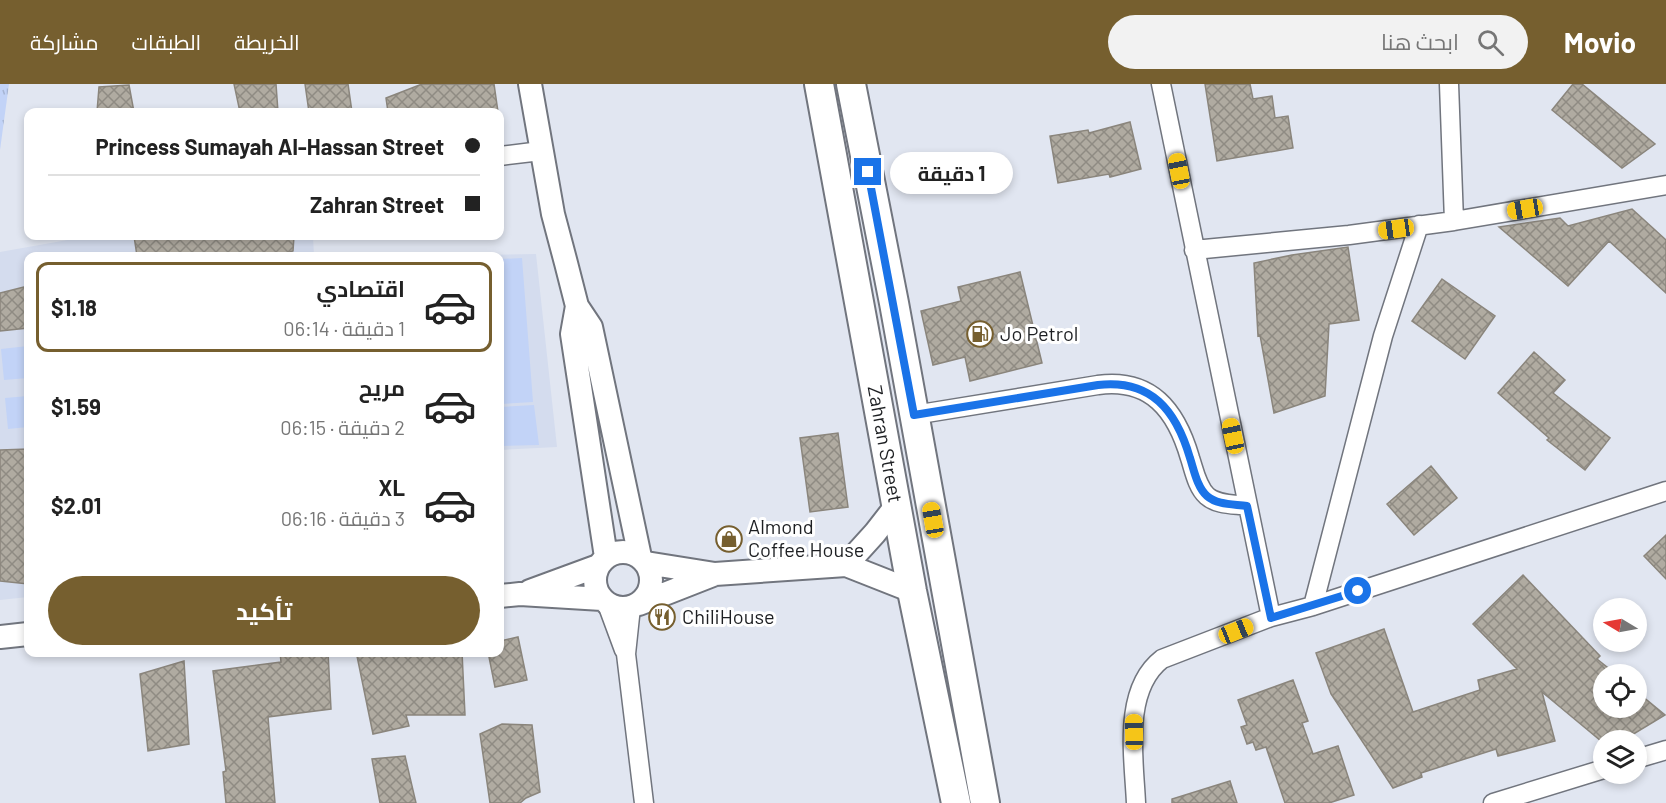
<!DOCTYPE html>
<html lang="ar">
<meta charset="utf-8">
<style>
:root{--surface:#fff;--page:#f2f2f2;--text:#222;--muted:#767676;--line:#e0e0e0;--accent:#765f2f}
body{margin:0;font-family:Barlow,Cairo,sans-serif;background:var(--page);color:var(--text);direction:rtl;height:100vh;display:flex;flex-direction:column;font-size:22px;white-space:nowrap}
*{box-sizing:border-box;margin:0}
p{font-size:20px;color:var(--muted)}
.icon{flex:none;width:33px;height:33px;fill:none;stroke:currentColor;stroke-width:2;stroke-linecap:round;stroke-linejoin:round}
.map{position:relative;flex:1;overflow:hidden;direction:ltr}
.details{position:absolute;left:24px;top:168px;width:480px;height:405px;display:flex;flex-direction:column;background:var(--surface);border-radius:12px;box-shadow:0 3px 9px #0003;direction:rtl}
.details>*{flex:none}
.hud{position:absolute;left:24px;top:24px;width:480px;height:132px;border-radius:12px;box-shadow:0 3px 9px #0003;direction:rtl;display:grid;align-content:center;height:132px;padding:0 24px;background:var(--surface)}
.needle{width:39px;rotate:280deg}
.buttons{position:absolute;left:1593px;top:514px;display:grid;gap:12px}
.buttons a{display:grid;place-items:center;width:54px;height:54px;border-radius:50%;background:var(--surface);box-shadow:0 3px 9px #0003;font-size:30px}
.end{position:absolute;width:27px;height:27px;margin:-14px;border:8px solid #1a73e8;background:#fff;box-shadow:0 0 0 3px #fff}
.from{border-radius:50%}
.bubble{position:absolute;height:42px;border-radius:21px;background:var(--surface);box-shadow:0 3px 9px #0003;font-size:20px;font-weight:700;line-height:42px;text-align:center;direction:rtl}
.car{position:absolute;width:18px;height:36px;margin:-18px -9px;border-radius:8px;box-shadow:0 0 4px 2px #0007;background:linear-gradient(#f5c518 24%,#345 0 40%,#f5c518 0 76%,#345 0 86%,#f5c518 0)}
.hud b{display:flex;align-items:center;gap:21px;height:57px;font-size:22px}
.hud b+b{border-top:2px solid var(--line)}
.hud i{width:15px;height:15px;background:var(--text)}
ul{padding:10px 0 0;list-style:none}
li{display:flex;align-items:center;gap:18px;height:90px;margin:0 12px 9px;padding:0 12px;border:3px solid transparent;border-radius:12px}
li div{flex:1}
li b{display:block;font-size:22px}
li em{font-style:normal;font-weight:700}
li.selected{border-color:var(--accent)}
li>.icon{width:54px;height:54px;stroke-width:1.5}
.cta{display:flex;gap:12px;margin-top:auto;padding:12px 24px}
.cta a{flex:1;height:69px;border-radius:36px;background:var(--accent);color:#fff;font-size:24px;font-weight:700;line-height:69px;text-align:center}
header{display:flex;align-items:center;gap:36px;box-sizing:border-box;height:84px;padding:0 30px;background:var(--accent);color:#fff}
header strong{font-size:28px}
nav{display:flex;gap:33px;margin-inline-start:auto;font-size:21px}
.search{width:420px;height:54px;background:var(--page);display:flex;align-items:center;gap:15px;box-sizing:border-box;padding:0 21px;border-radius:33px;color:var(--muted);font-size:22px}
.map>svg:first-child{display:block}
</style>
<header>
<strong>Movio</strong>
<div class="search"><svg class="icon" aria-label="search" viewBox="0 0 24 24"><circle cx="10" cy="10" r="6"/><path d="M15 15l6 6"/></svg>ابحث هنا</div>
<nav><a>الخريطة</a><a>الطبقات</a><a>مشاركة</a></nav>
</header>
<div class="map">
<svg width="1666" height="719" viewBox="0 0 1666 719">
<defs>
<pattern id="park-tufts" width="24" height="20" patternUnits="userSpaceOnUse" patternTransform="scale(1.5)"><rect width="24" height="20" fill="#c2d3f7"/><path d="M3 7l-1-3M5 7V3M7 7l1-3M15 17l-1-3M17 17v-4M19 17l1-3" fill="none" stroke="#a6b5d3"/></pattern>
<pattern id="building-cross-hatch" width="8" height="8" patternUnits="userSpaceOnUse" patternTransform="scale(1.5)"><rect width="8" height="8" fill="#b0aba1"/><path d="M0 0l8 8M0 8l8-8" fill="none" stroke="#8f8b83"/></pattern>
</defs>
<rect width="100%" height="100%" fill="#e1e6f1"/>
<!-- built -->
<path fill="#d4dcee" d="M90,152H313L314,172H28V513L0,516V168Z
M536,170L557,363L500,366V172H412Z"/>
<!-- grass -->
<path fill="#c2d3f7" d="M522,174L533,318L500,320V175Z
M28,262V294L4,296L1,265Z
M28,312V343L8,345L5,314Z
M534,321L539,361L500,362V323Z"/>
<!-- park -->
<path fill="url(#park-tufts)" d="M0,0H9L0,66Z"/>
<!-- building -->
<path fill="url(#building-cross-hatch)" stroke="#8a857c" stroke-width="1.5" d="M234,0H276L278,28H240Z
M305,0H348L352,28H309Z
M422,0H494L498,28H388L386,14Z
M1205,0H1250L1253,15L1272,12L1275,34L1288,32L1293,64L1217,77Z
M1573,0H1582L1655,60L1622,84L1552,26Z
M129,1L134,28H97L99,3Z
M1130,38L1141,85L1110,93L1109,90L1058,99L1050,52L1088,46L1089,49Z
M1632,125L1666,156V209L1609,157L1568,202L1499,143L1560,134L1568,142Z
M134,152H294L293,167L283,170V172H137Z
M1348,163L1359,236L1329,240L1325,312L1274,329L1260,251L1258,252L1254,179L1292,171Z
M1020,188L1042,279L970,297L965,273L933,281L921,227L961,217L958,203Z
M1442,195L1495,232L1465,275L1412,237Z
M28,202V244L0,247V209Z
M1534,268L1565,296L1553,309L1610,354L1585,386L1547,356L1549,354L1498,309Z
M838,349L848,423L810,428L800,354Z
M28,365V500L0,497V366Z
M1431,382L1457,414L1414,451L1387,420Z
M1666,451V495L1644,472Z
M1523,491L1600,572L1597,575L1617,591H1604V624H1636V607L1665,631L1622,657H1601L1542,608L1555,657L1498,672L1496,665L1421,689L1422,693L1393,704L1331,610L1316,569L1384,545L1413,628L1480,606L1478,596L1517,585L1473,540Z
M518,553L527,596L495,603L488,568H500V557Z
M280,568H328L331,625L268,633L275,719H226L223,688L226,687L213,587L281,578Z
M375,568H462L465,631H406L409,642L373,650L357,572Z
M184,577L189,660L148,667L140,590Z
M1293,596L1308,637L1302,639L1313,670L1338,662L1354,711L1329,719H1285L1266,663L1256,666L1253,658L1247,660L1241,643L1247,641L1238,616Z
M502,640L532,641L540,708L526,714L520,719H490L480,650Z
M405,672L416,719H380L372,675Z
M1230,697L1237,719H1172V715Z"/>
<g fill="none" stroke-linecap="round" stroke-linejoin="round">
<!-- minor casing -->
<g stroke="#71757e" stroke-width="21">
<path id="minor" d="M1161,0L1271,533
M1449,0L1454,137
M500,72L541,67
M1194,166L1349,151L1454,137L1666,101
M914,331L1098,301C1151,294 1176,326 1190,374C1194,386 1197,403 1207,412C1217,421 1234,420 1247,422
M607,520L624,566
M1313,522L1383,252L1419,141
M631,523L626,570L644,719
M1636,675L1666,666
M1136,719C1134,674 1122,606 1162,575L1271,533L1313,522L1666,407
M1493,719L1604,685"/>
</g>
<!-- tertiary casing -->
<g stroke="#71757e" stroke-width="26">
<path id="tertiary" d="M530,0L553,130L566,179L577,222L591,243L640,473
M577,222L572,250L606,473
M595 496a28 28 0 1 1 56 0a28 28 0 1 1-56 0Z
M646,479L715,490L846,481L912,507
M846,481L875,449L896,422
M530,507L598,482
M500,512L520,510L602,515
M639,520L713,491
M0,553L28,550"/>
</g>
<!-- primary casing -->
<g stroke="#71757e" stroke-width="32">
<g id="primary">
<path id="s1" d="M819,0L912,507L956,719"/>
<path d="M851,0L894,219L985,719"/>
</g>
</g>
<!-- minor -->
<use href="#minor" stroke="#fff" stroke-width="18"/>
<!-- tertiary -->
<use href="#tertiary" stroke="#fff" stroke-width="22"/>
<!-- primary -->
<use href="#primary" stroke="#fff" stroke-width="28"/>
</g>
<g fill="none" stroke-linecap="round" stroke-linejoin="round">
<!-- route -->
<path stroke="#1a73e8" stroke-width="8" d="M868,88L914,331L1098,301C1151,295 1176,326 1190,374C1194,386 1197,403 1207,412C1217,421 1234,420 1247,422L1271,534L1358,507"/>
</g>
<!-- icons -->
<defs>
<g id="fuel-ring" transform="scale(1.35)"><circle r="9.5" fill="#fff" stroke="#765f2f" stroke-width="1.5"/><path d="M-5.5-6h7V0h2V4h1.3V-2.5L3-4.5l.8-.8L6-3V5H2.5V1h-1V6h-7ZM-4.2-4.7v3.2H.2V-4.7Z" fill="#765f2f"/></g>
<g id="shop-ring" transform="scale(1.35)"><circle r="9.5" fill="#fff" stroke="#765f2f" stroke-width="1.5"/><path d="M-5-2.5h2.3a2.7 3.5 0 0 1 5.4 0H5L5.5 6h-11ZM-1.5-2.5h3a1.5 2.3 0 0 0-3 0Z" fill="#765f2f"/></g>
<g id="restaurant-ring" transform="scale(1.35)"><circle r="9.5" fill="#fff" stroke="#765f2f" stroke-width="1.5"/><path d="M-5-6h1v4h1v-4h1v4h1v-4h1v5L-1.5 .5V6h-2V.5L-5-1ZM5-6V6H3V1.5H1.5Q1.5-4 5-6Z" fill="#765f2f"/></g>
</defs>
<g fill-rule="evenodd">
<use href="#fuel-ring" x="980" y="250"/>
<use href="#shop-ring" x="729" y="455"/>
<use href="#restaurant-ring" x="662" y="533"/>
</g>
<g text-anchor="middle" stroke-width="6" stroke-linejoin="round" paint-order="stroke">
<!-- poi labels -->
<g font-size="20" fill="#1d1f22" stroke="#fff" text-anchor="start">
<text x="1000" y="257">Jo Petrol</text>
<text x="748" y="450">Almond<tspan x="748" dy="23">Coffee House</tspan></text>
<text x="682" y="540">ChiliHouse</text>
</g>
<!-- street labels -->
<g font-size="20" fill="#1d1f22" stroke="#fff">
<text dy="7" stroke="none"><textPath href="#s1" startOffset="366">Zahran Street</textPath></text>
</g>
</g>
</svg>
<div class="buttons">
<a><svg class="needle" viewBox="-14 -14 28 28"><path d="M0-13l5 13h-10z" fill="#e53935"/><path d="M0 13l5-13h-10z" fill="#767676"/></svg></a>
<a><svg class="icon" aria-label="locate" viewBox="0 0 24 24"><circle cx="12" cy="12" r="6"/><path d="M12 2v4M12 18v4M2 12h4M18 12h4"/></svg></a>
<a><svg class="icon" aria-label="layers" viewBox="0 0 24 24"><path d="M12 4l9 5-9 5-9-5zM3 14l9 5 9-5"/></svg></a>
</div>
<i class="end from" style="left:1358px;top:507px"></i>
<i class="end" style="left:868px;top:88px"></i>
<div class="bubble" style="left:890px;top:68px;width:123px">1 دقيقة</div>
<i class="car" style="left:1179px;top:87px;rotate:349deg"></i>
<i class="car" style="left:1525px;top:125px;rotate:261deg"></i>
<i class="car" style="left:1396px;top:145px;rotate:262deg"></i>
<i class="car" style="left:1233px;top:352px;rotate:348deg"></i>
<i class="car" style="left:933px;top:436px;rotate:350deg"></i>
<i class="car" style="left:1236px;top:547px;rotate:68deg"></i>
<i class="car" style="left:1134px;top:648px;rotate:359deg"></i>
<div class="hud">
<b><i class="from"></i>Princess Sumayah Al-Hassan Street</b>
<b><i></i>Zahran Street</b>
</div>
<section class="details">
<ul>
<li class="selected"><svg class="icon" aria-label="car" viewBox="0 0 24 24"><path d="M5 17H2v-5l4-1 3-4h7l3 4 3 1v5h-3M9 17h6M6 11h13"/><circle cx="7" cy="17" r="2"/><circle cx="17" cy="17" r="2"/></svg><div><b>اقتصادي</b><p>1 دقيقة · 06:14</p></div><em>$1.18</em></li>
<li><svg class="icon" aria-label="car" viewBox="0 0 24 24"><path d="M5 17H2v-5l4-1 3-4h7l3 4 3 1v5h-3M9 17h6M6 11h13"/><circle cx="7" cy="17" r="2"/><circle cx="17" cy="17" r="2"/></svg><div><b>مريح</b><p>2 دقيقة · 06:15</p></div><em>$1.59</em></li>
<li><svg class="icon" aria-label="car" viewBox="0 0 24 24"><path d="M5 17H2v-5l4-1 3-4h7l3 4 3 1v5h-3M9 17h6M6 11h13"/><circle cx="7" cy="17" r="2"/><circle cx="17" cy="17" r="2"/></svg><div><b>XL</b><p>3 دقيقة · 06:16</p></div><em>$2.01</em></li>
</ul>
<div class="cta"><a>تأكيد</a></div>
</section>
</div>
